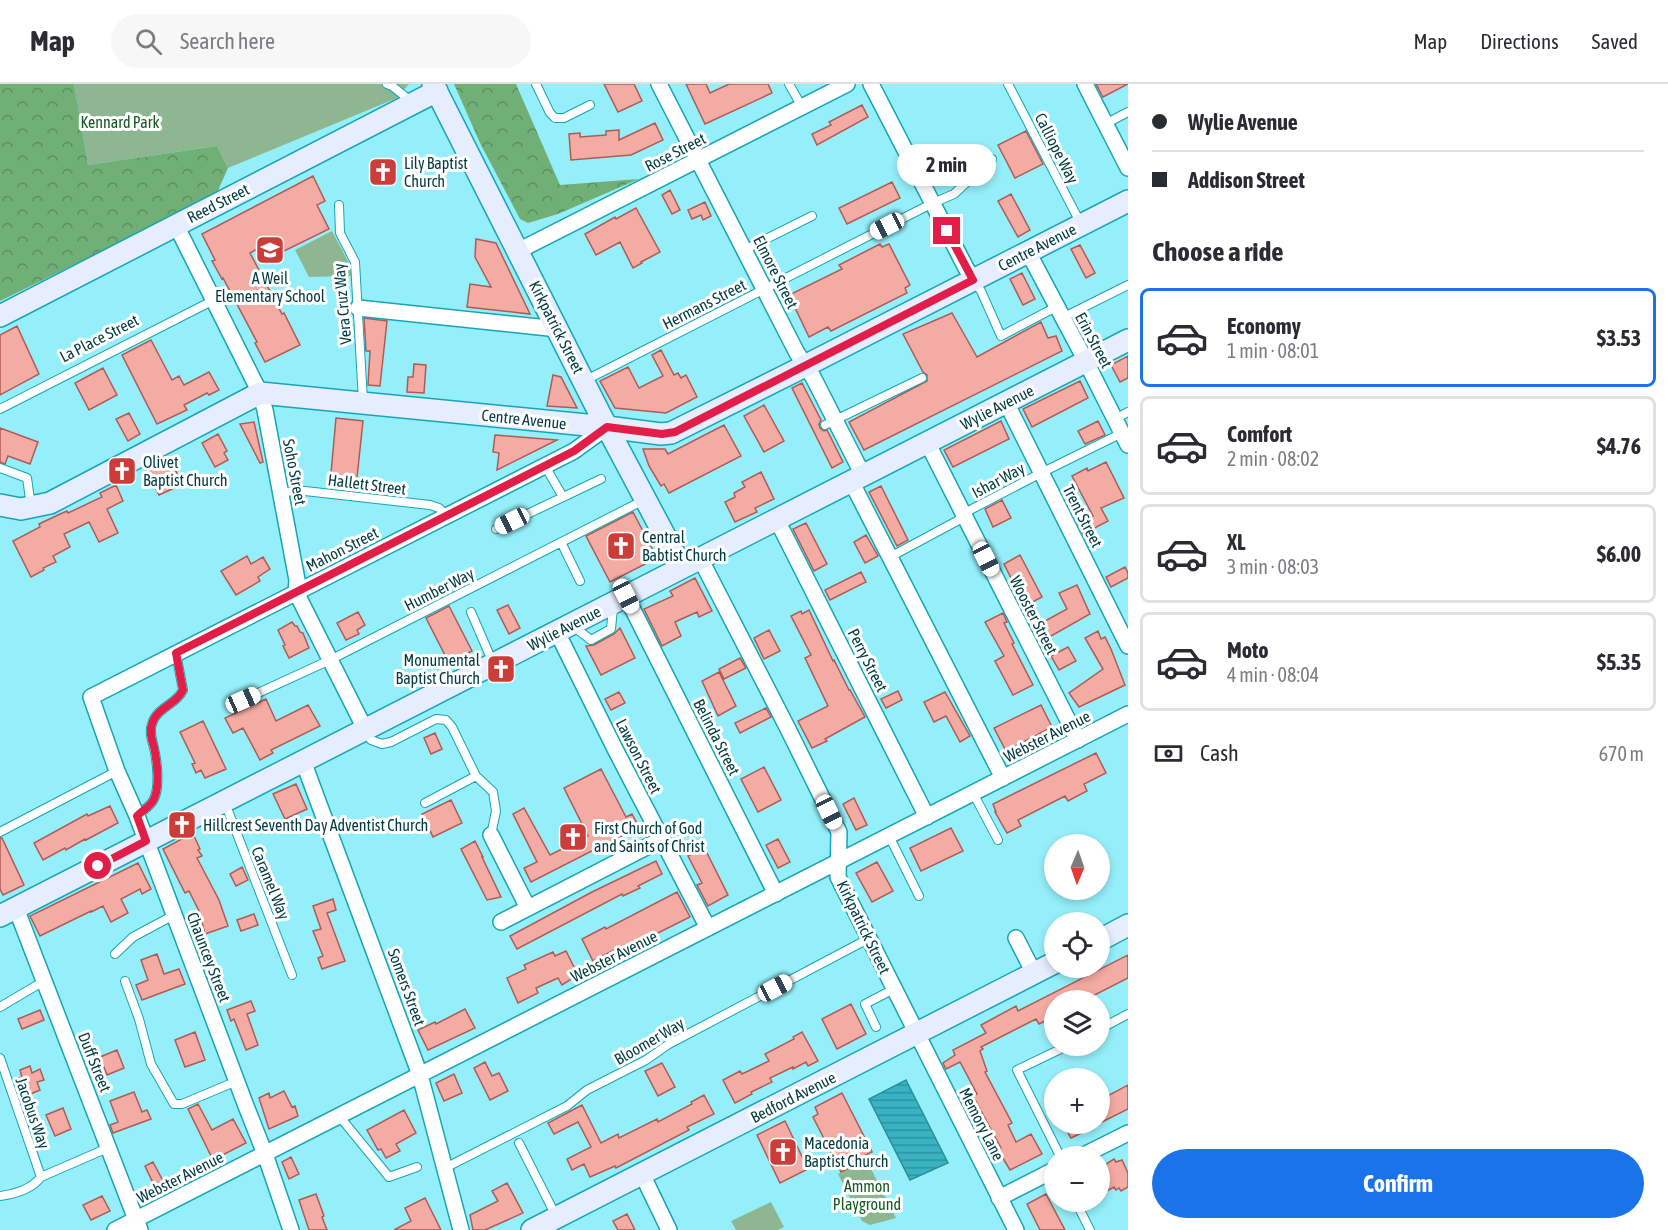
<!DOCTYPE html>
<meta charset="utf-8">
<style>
:root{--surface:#fff;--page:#f7f7f7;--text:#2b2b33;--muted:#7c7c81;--line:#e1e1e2;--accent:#1a73e8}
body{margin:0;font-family:"Asap Condensed",sans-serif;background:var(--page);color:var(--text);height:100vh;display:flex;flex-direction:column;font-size:22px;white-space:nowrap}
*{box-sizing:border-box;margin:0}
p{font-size:20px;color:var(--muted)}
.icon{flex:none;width:33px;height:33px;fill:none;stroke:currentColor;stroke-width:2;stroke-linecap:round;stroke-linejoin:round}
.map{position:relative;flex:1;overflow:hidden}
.panel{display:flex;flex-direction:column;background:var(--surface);width:540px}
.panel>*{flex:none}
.guide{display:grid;align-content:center;height:132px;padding:0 24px;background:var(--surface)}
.needle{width:39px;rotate:182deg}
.tools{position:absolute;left:1044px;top:750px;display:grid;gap:12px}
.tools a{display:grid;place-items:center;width:66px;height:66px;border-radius:50%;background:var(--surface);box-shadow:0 3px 9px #0003;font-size:30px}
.end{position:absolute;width:27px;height:27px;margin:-14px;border:8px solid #e11d48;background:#fff;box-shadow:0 0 0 3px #fff}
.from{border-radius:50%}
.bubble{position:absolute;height:42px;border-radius:21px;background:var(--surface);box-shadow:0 3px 9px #0003;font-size:20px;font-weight:700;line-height:42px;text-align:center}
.car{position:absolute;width:18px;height:36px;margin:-18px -9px;border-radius:8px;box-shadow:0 0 4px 2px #0007;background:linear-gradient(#fff 24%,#345 0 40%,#fff 0 76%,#345 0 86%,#fff 0)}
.guide b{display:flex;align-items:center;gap:21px;height:57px;font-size:22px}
.guide b+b{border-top:2px solid var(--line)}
.guide i{width:15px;height:15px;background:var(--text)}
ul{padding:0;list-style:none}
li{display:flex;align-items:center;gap:18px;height:99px;margin:0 12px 9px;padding:0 12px;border:3px solid var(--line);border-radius:9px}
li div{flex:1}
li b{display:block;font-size:22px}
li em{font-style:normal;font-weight:700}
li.selected{border-color:var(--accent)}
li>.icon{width:54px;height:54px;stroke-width:1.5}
h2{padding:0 24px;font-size:27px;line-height:72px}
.pay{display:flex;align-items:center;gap:15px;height:66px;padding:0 24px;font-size:22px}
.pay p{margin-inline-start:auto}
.action{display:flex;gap:12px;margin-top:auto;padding:12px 24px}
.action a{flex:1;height:69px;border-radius:36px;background:var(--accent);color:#fff;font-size:24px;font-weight:700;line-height:69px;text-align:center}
header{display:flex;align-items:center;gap:36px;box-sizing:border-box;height:84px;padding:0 30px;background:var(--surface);border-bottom:2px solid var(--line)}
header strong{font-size:28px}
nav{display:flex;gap:33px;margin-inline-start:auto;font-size:21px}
.search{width:420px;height:54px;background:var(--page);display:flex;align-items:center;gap:15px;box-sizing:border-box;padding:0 21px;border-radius:33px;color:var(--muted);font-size:22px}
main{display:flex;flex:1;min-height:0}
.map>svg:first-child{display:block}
</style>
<header>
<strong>Map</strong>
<div class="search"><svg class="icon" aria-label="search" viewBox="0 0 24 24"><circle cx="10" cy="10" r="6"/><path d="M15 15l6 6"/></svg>Search here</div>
<nav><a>Map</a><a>Directions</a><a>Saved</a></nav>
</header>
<main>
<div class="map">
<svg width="1128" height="1146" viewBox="0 0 1128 1146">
<defs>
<pattern id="forest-crowns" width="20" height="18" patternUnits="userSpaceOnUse" patternTransform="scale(1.5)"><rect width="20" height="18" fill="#70af75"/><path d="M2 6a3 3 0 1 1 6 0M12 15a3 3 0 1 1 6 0" fill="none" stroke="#5a9062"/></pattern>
<pattern id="water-rules" width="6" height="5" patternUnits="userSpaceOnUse" patternTransform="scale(1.5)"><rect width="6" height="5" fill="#39b3c1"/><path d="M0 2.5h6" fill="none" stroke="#2e939e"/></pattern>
</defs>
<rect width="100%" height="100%" fill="#95effa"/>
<!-- green -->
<path fill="#8eb791" d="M74,0H409L397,14L228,84L217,62L88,81Z
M332,147L351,183V192L309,193L295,166Z
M866,1075L896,1134L870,1141L862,1137L838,1090Z
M771,1118L784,1143L778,1146H736L731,1137Z"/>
<!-- forest -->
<path fill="url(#forest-crowns)" d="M0,0H74L88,81L217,62L228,84L216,111L0,217Z
M454,0H516L560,101L639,95L558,130L528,139L520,135L480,59Z"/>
<!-- water -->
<path fill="url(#water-rules)" stroke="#288f9b" stroke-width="1.5" d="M906,996L948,1079L910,1096L869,1015Z"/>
<!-- building -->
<path fill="#f4aba3" stroke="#ae5b54" stroke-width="1.5" d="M604,0H634L642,17L618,28Z
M686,0H706L710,9L729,0H768L772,9L705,40Z
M1096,0H1128L1103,13Z
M862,21L868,33L817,61L812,50L831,41L829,38Z
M655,39L663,56L631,71L571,76L569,50L580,49V53L606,51V47L619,46V56Z
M1026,47L1043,80L1015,94L998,61Z
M313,92L325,117L317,121L329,145L276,171L270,158L250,169L282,230L284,229L300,261L265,278L255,259L257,258L223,194L222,195L212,177L215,176L202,150Z
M892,98L900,114L847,140L839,124Z
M670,106L680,126L672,130L662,111Z
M1011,110L1030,146L1018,153L998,117Z
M705,118L711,132L703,136L701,131L692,135L688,126Z
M636,124L660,168L641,178L642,179L633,184L620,158L596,171L585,150L615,133L616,135Z
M476,155L496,159L530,230L467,223L470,200L491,203L475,173Z
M880,160L882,163L889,160L910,201L905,204L907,209L831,247L828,243L809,253L789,211L842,185L839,181Z
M1080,161L1095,189L1086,194L1071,165Z
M1022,189L1035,215L1023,221L1010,195Z
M952,229L977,273L1041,238L1048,254L1056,252L1062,267L864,366L849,338L927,297V291L923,288L903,250Z
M364,234L387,237L380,302L368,301L370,267H366Z
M17,242L39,290L0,311V251Z
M151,256L172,296L179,292L184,301L209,288L219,306L209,311L207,309L184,321L187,326L157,340L122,271Z
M661,266L674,291L678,289L681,294L686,291L697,313L666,329L615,324L600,297L628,283L639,304L663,292L652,271Z
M1128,272V294L1120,298L1111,281Z
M414,280L426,281L424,309L407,308L408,293H413Z
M103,284L117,311L89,326L75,299Z
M553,291L561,293L577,324L547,322Z
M1080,297L1088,314L1032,343L1023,325Z
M802,299L821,336L819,340L820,344L824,347L827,346L843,378L832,384L792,304Z
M764,321L784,357L764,368L744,332Z
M129,329L140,350L128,357L116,335Z
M336,334L363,337L356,403L330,400Z
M1001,337L1009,355L953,383L944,366Z
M1098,337L1105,351L1085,360L1078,347Z
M254,338L263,378L260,379L240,340Z
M724,341L741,372L669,409L664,400L661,402L649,382L643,365H665L668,370Z
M0,344L38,358L30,380L8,372L5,380L0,378Z
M218,350L227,367L224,369L228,376L215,383L202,359Z
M495,351L557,356L497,386L499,369L493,368Z
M169,374L178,391L177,392L181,401L159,411L146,386Z
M1106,378L1124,414L1101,424L1108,437L1083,450L1078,440L1093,432L1072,392L1087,384L1088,387Z
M761,388L774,415L755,424L757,428L735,438L725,418L735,413L734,409L745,403L742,398Z
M116,401L123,417L107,425L118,449L99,458L89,438L64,450L70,463L53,472L56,478L43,484L44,486L31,493L13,457L40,443L39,440L58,431L67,427L68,429L102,413L100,409Z
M881,402L908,456L897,462L869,408Z
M1002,416L1011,434L993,443L985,425Z
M633,428L657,474L610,498L586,452Z
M806,439L827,480L814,487L793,445Z
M866,451L878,472L865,479L854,458Z
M1020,471L1042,513L1025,522L1004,480Z
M247,472L251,480L263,473L270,485L258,493L260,497L236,511L221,487Z
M1125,483L1128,489V494L1111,503L1106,493Z
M861,488L866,498L830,516L825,506Z
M695,494L712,527L699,533L697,528L675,538L681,552L662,562L644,525L673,512L670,507Z
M1077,501L1090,530L1044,556L1036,542L1067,525L1059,509Z
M508,521L520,544L509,550L497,526Z
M449,522L472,567L449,579L426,534Z
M809,526L833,577L834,576L849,606H850L865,633L825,655L827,657L812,664L798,637L828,622L805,574L811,571L791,532L801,527L802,530Z
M358,528L365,541L357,546L359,550L346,556L337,539Z
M1003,529L1007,538L1004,539L1014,559L1012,560L1033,601L1013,611L995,577L1004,572L985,538Z
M292,538L295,542H297L300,548L303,549L309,564L289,574L283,562L285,561L278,546Z
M620,544L635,574L601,591L586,562L594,561L614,550Z
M769,546L780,567L764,575L754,554Z
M1098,547L1101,555L1105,553L1111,565L1125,601L1079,623L1069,609L1103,585L1085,554Z
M1068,563L1076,577L1059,586L1051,572Z
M740,574L746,584L724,595L719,585Z
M719,588L736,622L718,632L702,597Z
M898,607L902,616L886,624L881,615Z
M619,608L625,619L611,626L605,615Z
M945,608L970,652L960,658L946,632L934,638L924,618Z
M266,615L276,637L308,621L320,642L271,666L273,669L260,676L243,644L233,649L225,634Z
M1041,621L1052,643L1006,667L994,644Z
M766,624L771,633L740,649L735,639Z
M203,637L226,685L205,694L201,686L196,689L192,680L195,679L180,648Z
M435,649L442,665L431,670L424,654Z
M1096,669L1106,689L1084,700L1087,707L1068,717L1065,712L1018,736L1021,742L1007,749L995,728H996L993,720Z
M764,683L781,716L758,728L741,695Z
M601,685L626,733L632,730L639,743L531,798L524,784L537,778L513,730L524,724L550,771L588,752L564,704Z
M296,700L307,725L285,735L273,710Z
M854,714L867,741L856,746L843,720Z
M451,716L462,739L433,753L422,730Z
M110,722L118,739L86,756L85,755L66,766L65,764L43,776L34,759L87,730L88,732Z
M951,744L963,767L921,787L910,764Z
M189,751L191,754L194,752L200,765L198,766L202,772L197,774L219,816L228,842L205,850L199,827L189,807L185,809L163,765Z
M0,754H2L24,801L3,811L0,805Z
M778,755L790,778L778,784L766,761Z
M475,757L483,773H482L501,813L487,816L461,765Z
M704,763L728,811L708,822L697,801L702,799L688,772Z
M656,777L662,790L638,802L640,804L623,812L622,810L517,865L510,852L592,808Z
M877,778L893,807L872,818L856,789Z
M138,779L151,805L142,810L140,805L121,815L128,829L111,838L103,822L91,828V827L40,852L30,832Z
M242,783L248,796L236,802L230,790Z
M677,808L690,833L622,867L620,863L593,877L582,855L605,843L606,845Z
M333,815L336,826L327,829L345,877L322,885L318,874L323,872L313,847L321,845L313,822Z
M254,830L258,841L241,847L237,836Z
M566,867L578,891L562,901L558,894L536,904L538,909L518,919L507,894L526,885L524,881L553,868L555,872Z
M157,870L164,890L179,885L185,900L142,916L136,901L148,896L141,876Z
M1128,871V894L1085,916H1054V933L1039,940L1036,935L981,963L983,965L980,967L987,987L985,988L1012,1039L1008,1041L1016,1058L1031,1050L1042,1070L1010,1086L998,1066L1001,1064L973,1012L977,1010L960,978L946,985L943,979L955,971L953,966L986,949L981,941L1016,922L1018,927Z
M251,917L255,927L247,930L258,961L246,966L234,935L231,937L227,926Z
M851,920L866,950L837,965L822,935Z
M465,925L475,944L428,966L418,946L435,938L436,940Z
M40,926L44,936L22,945L18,935Z
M195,948L205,976L185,983L175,956Z
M802,948L818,977L808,982L806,978L793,985V983L770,994L772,998L751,1008L752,1010L735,1019L723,996L740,987L742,990L769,977L765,970L794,955L793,953Z
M117,966L124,984L107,991L100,973Z
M485,978L492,992L499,989L508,1007L490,1016L474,984Z
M662,979L675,1003L658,1012L645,987Z
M30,982L32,989L40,985L44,996L37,998L40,1006L28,1011L25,1002L19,1004L16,995L22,993L20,986Z
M454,990L462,1009L444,1017L436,999Z
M1128,1001V1025L1100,1039V1016Z
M284,1007L292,1023L295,1022L298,1032L269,1045L259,1014L269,1009L270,1014Z
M134,1008L142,1028L147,1026L151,1035L113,1049L110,1041L118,1038L110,1017Z
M842,1009L872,1068L849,1079L851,1083L841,1088L813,1033L818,1030L815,1023Z
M704,1011L714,1030L687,1043L689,1046L616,1084L615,1082L590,1093L584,1080L572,1086L567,1075L591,1063L578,1038L554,1050L548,1039L582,1021L601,1059L618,1050L619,1054L657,1035L658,1038L692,1020L691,1018Z
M198,1020L212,1046L233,1035L246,1059L213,1076L188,1025Z
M63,1024L71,1045L55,1052L46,1031Z
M404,1026L416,1049L396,1060L400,1067L386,1074L381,1065L378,1066L367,1046Z
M785,1037L808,1085L780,1099L757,1051Z
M1063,1040H1100L1071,1054Z
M291,1073L299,1090L289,1095L282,1078Z
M1114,1075L1116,1078L1122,1076L1128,1089V1103L1121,1107L1119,1104L1116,1106L1114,1103L1100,1111V1087L1107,1083L1106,1080Z
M153,1078L163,1097L154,1101L145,1082Z
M507,1099L523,1129L485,1146H473L470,1131L498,1117L492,1107Z
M316,1110L324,1132L322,1133L327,1146H309L299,1116Z
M1046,1110L1065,1146H1040L1027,1120Z
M102,1112L110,1127L91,1136L83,1121Z
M425,1114L441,1146H394L411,1137L405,1124Z
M627,1130L635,1146H618L613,1137Z"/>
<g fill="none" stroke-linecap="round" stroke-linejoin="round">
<!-- lane casing -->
<g stroke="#17a4b3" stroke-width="10">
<path id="lane" d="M387,0L392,2L412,18
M536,0L550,29L555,34H564L590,21
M789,0L802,23
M1008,0L1081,140
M1105,40L1128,28
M339,121L340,149L355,178L363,317
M744,166L812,132
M974,197L981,207L1001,252L1056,223
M1062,234L1128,201
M586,296L933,119L954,110L992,75
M0,325L214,216
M1115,335L1128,328
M825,341L922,294
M545,382L563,413
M0,384L27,394L31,422
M281,408L305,407L430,421L439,424L447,432
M496,445L601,395
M561,458L580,497
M890,473L957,437L970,426L1041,389L1122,349
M471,528L493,579
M574,543L591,556L611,545L613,524
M243,616L330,576L644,416
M366,647L371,656L382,660L391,658L436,635L446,636L452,643L476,692L493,708L496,727L491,751
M973,709L998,756
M225,719L292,891
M425,719L476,692
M137,732C142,727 151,722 154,715C160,703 157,677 154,664C152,656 149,648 152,640C156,624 177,620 183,606L176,569
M0,748L117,687
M889,752L919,812
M115,870L133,853L174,831
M125,897L139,935L151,980L174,1020H182L237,997
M0,923L44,897
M876,943L865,920L894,905
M1100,945L1128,930
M0,974L41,1093
M340,1033L389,1093L417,1083
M519,1059L556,1132
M1060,1072L1017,986L1067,962
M445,1084L567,1022L587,1006L646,976L669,960L868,855
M0,1112C15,1110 31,1106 41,1093L110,1063
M1076,1118L1090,1146"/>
</g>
<!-- street casing -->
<g stroke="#17a4b3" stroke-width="18">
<path id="street" d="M659,0L797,269L813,293L863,391
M871,0L966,184L973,196
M1085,0L1128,84
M176,141L260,309L265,326L297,496L296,508L365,645
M518,167L847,0
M1028,168L1080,266L1128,361
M358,224L558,245
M1006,318L1128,562
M927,358L1078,656
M851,397L1003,694
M777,436L927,733
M700,474L788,645L839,748L838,793L1016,1146
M626,512L776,810
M557,548L615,665L708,844
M303,677L420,991L461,1146
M491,751L528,824
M16,824L140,1146
M501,838L662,755
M1016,854L1034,889
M1082,1072L1128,1049
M642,1090L669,1146
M999,1114L1054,1086
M115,1146L1128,630
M291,1146L265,1070L246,1022L137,732L117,687L91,613L574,367L607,343"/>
</g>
<!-- secondary casing -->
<g stroke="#17a4b3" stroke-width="24">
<path id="secondary" d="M433,0L600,330L675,471L685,482
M0,232L437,7
M0,421L21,425L50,419L260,309L607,343L661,350L671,349L795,287L1128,117
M0,832L1128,256
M1100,856L1128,841
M532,1146L1054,879"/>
</g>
<!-- lane -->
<use href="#lane" stroke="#fff" stroke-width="8"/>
<!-- street -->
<use href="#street" stroke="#fff" stroke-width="15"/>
<!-- secondary -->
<use href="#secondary" stroke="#e6edff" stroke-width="21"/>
</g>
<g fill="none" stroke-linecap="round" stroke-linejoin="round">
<!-- route -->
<path stroke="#e11d48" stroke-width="8" d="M98,782L146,757L137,732C142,727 151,722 154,715C160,703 157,677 154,663C152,656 149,648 152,640C156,624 177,620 183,606L176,569L574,367L607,343L662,350L675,348L973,196L947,147"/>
</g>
<!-- icons -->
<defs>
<g id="church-square" transform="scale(1.5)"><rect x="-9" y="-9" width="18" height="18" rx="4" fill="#cb3d39" stroke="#fff"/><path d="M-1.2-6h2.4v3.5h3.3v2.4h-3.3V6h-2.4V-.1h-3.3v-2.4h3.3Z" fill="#fff"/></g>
<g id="school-square" transform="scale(1.5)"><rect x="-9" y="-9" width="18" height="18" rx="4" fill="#cb3d39" stroke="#fff"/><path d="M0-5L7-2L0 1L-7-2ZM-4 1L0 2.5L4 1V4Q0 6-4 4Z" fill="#fff"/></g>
</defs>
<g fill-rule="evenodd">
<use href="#church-square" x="383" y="88"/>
<use href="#school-square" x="270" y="166"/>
<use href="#church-square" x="122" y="387"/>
<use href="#church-square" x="621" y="462"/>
<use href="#church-square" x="501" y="585"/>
<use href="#church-square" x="182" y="741"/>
<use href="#church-square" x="573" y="753"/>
<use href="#church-square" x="783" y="1068"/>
</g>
<g text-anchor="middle" stroke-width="6" stroke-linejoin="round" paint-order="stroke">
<!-- park labels -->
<g font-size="16" fill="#145822" stroke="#fff">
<text x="120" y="44">Kennard Park</text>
<text x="867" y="1108">Ammon<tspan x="867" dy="18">Playground</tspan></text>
</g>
<!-- street labels -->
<g font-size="16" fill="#013b41" stroke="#fff">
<text transform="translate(1057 64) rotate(63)" y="6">Calliope Way</text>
<text transform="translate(675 68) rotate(-27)" y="6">Rose Street</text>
<text transform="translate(218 119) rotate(-27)" y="6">Reed Street</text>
<text transform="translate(1037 163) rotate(-27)" y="6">Centre Avenue</text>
<text transform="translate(776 188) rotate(63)" y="6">Elmore Street</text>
<text transform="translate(342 220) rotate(-95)" y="6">Vera Cruz Way</text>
<text transform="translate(704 220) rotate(-27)" y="6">Hermans Street</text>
<text transform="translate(557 243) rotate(63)" y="6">Kirkpatrick Street</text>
<text transform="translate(99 254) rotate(-27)" y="6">La Place Street</text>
<text transform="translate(1094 256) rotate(62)" y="6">Erin Street</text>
<text transform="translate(997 323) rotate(-27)" y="6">Wylie Avenue</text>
<text transform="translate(524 335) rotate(6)" y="6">Centre Avenue</text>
<text transform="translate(295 388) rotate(79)" y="6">Soho Street</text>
<text transform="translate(998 396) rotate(-28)" y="6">Ishar Way</text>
<text transform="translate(367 400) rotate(7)" y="6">Hallett Street</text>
<text transform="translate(1083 432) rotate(63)" y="6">Trent Street</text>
<text transform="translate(342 465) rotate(-27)" y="6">Mahon Street</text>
<text transform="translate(439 505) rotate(-27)" y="6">Humber Way</text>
<text transform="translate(1034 531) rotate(63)" y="6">Wooster Street</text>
<text transform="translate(564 544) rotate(-27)" y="6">Wylie Avenue</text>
<text transform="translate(868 576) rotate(63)" y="6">Perry Street</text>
<text transform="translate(1047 652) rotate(-27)" y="6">Webster Avenue</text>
<text transform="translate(717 653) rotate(63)" y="6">Belinda Street</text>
<text transform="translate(639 672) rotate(63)" y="6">Lawson Street</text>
<text transform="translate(271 799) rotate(68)" y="6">Caramel Way</text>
<text transform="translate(864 843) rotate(64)" y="6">Kirkpatrick Street</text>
<text transform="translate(614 872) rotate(-27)" y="6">Webster Avenue</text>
<text transform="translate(209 873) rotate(69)" y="6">Chauncey Street</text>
<text transform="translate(407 903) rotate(70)" y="6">Somers Street</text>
<text transform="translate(649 957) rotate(-30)" y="6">Bloomer Way</text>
<text transform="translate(95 978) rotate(68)" y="6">Duff Street</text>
<text transform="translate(793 1013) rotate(-27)" y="6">Bedford Avenue</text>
<text transform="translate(33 1029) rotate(71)" y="6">Jacobus Way</text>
<text transform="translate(982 1040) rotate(63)" y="6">Memory Lane</text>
<text transform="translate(180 1093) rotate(-27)" y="6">Webster Avenue</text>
</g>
<!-- poi labels -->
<g font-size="16" fill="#013b41" stroke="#fff" text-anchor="start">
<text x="404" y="85">Lily Baptist<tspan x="404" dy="18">Church</tspan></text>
<text x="270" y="200" text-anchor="middle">A Weil<tspan x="270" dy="18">Elementary School</tspan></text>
<text x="143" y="384">Olivet<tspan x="143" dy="18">Baptist Church</tspan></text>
<text x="642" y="459">Central<tspan x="642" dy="18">Babtist Church</tspan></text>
<text x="480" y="582" text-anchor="end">Monumental<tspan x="480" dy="18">Baptist Church</tspan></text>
<text x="203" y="747">Hillcrest Seventh Day Adventist Church</text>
<text x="594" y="750">First Church of God<tspan x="594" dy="18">and Saints of Christ</tspan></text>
<text x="804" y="1065">Macedonia<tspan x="804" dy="18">Baptist Church</tspan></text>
</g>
</g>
</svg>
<div class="tools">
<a><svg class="needle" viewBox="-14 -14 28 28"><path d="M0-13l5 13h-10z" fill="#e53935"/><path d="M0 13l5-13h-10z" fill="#7c7c81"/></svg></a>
<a><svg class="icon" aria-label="locate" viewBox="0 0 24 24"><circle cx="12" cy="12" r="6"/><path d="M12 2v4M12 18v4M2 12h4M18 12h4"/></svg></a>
<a><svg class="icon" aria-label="layers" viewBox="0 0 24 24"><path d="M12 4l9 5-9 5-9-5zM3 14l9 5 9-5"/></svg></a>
<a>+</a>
<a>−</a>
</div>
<i class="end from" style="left:98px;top:782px"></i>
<i class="end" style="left:947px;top:147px"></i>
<div class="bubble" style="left:897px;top:60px;width:99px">2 min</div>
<i class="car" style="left:887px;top:142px;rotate:243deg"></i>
<i class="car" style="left:512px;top:437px;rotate:244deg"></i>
<i class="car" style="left:986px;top:475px;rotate:153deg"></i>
<i class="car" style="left:626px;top:512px;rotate:153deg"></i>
<i class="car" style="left:243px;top:616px;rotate:66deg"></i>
<i class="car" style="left:829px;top:728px;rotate:154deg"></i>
<i class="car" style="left:775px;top:904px;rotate:62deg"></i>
</div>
<section class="panel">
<div class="guide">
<b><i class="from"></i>Wylie Avenue</b>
<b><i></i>Addison Street</b>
</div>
<h2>Choose a ride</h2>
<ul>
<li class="selected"><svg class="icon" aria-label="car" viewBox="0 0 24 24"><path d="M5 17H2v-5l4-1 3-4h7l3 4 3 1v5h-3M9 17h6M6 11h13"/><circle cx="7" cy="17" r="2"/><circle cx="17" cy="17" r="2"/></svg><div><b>Economy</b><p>1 min · 08:01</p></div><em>$3.53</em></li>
<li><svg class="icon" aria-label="car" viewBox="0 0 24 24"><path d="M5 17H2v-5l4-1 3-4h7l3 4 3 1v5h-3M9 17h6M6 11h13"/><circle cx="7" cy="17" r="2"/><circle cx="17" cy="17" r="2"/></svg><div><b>Comfort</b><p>2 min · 08:02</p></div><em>$4.76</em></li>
<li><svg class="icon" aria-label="car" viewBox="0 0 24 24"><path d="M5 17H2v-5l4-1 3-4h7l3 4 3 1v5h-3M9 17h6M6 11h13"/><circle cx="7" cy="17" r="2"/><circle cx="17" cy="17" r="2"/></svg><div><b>XL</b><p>3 min · 08:03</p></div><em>$6.00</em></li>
<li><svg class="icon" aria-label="car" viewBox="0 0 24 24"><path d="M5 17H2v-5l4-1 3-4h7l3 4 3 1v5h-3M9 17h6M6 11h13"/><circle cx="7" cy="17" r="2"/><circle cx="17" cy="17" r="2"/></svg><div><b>Moto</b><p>4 min · 08:04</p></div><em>$5.35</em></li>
</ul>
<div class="pay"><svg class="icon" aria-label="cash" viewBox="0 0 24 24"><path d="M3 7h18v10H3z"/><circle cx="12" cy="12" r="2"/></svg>Cash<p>670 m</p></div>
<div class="action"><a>Confirm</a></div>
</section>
</main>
